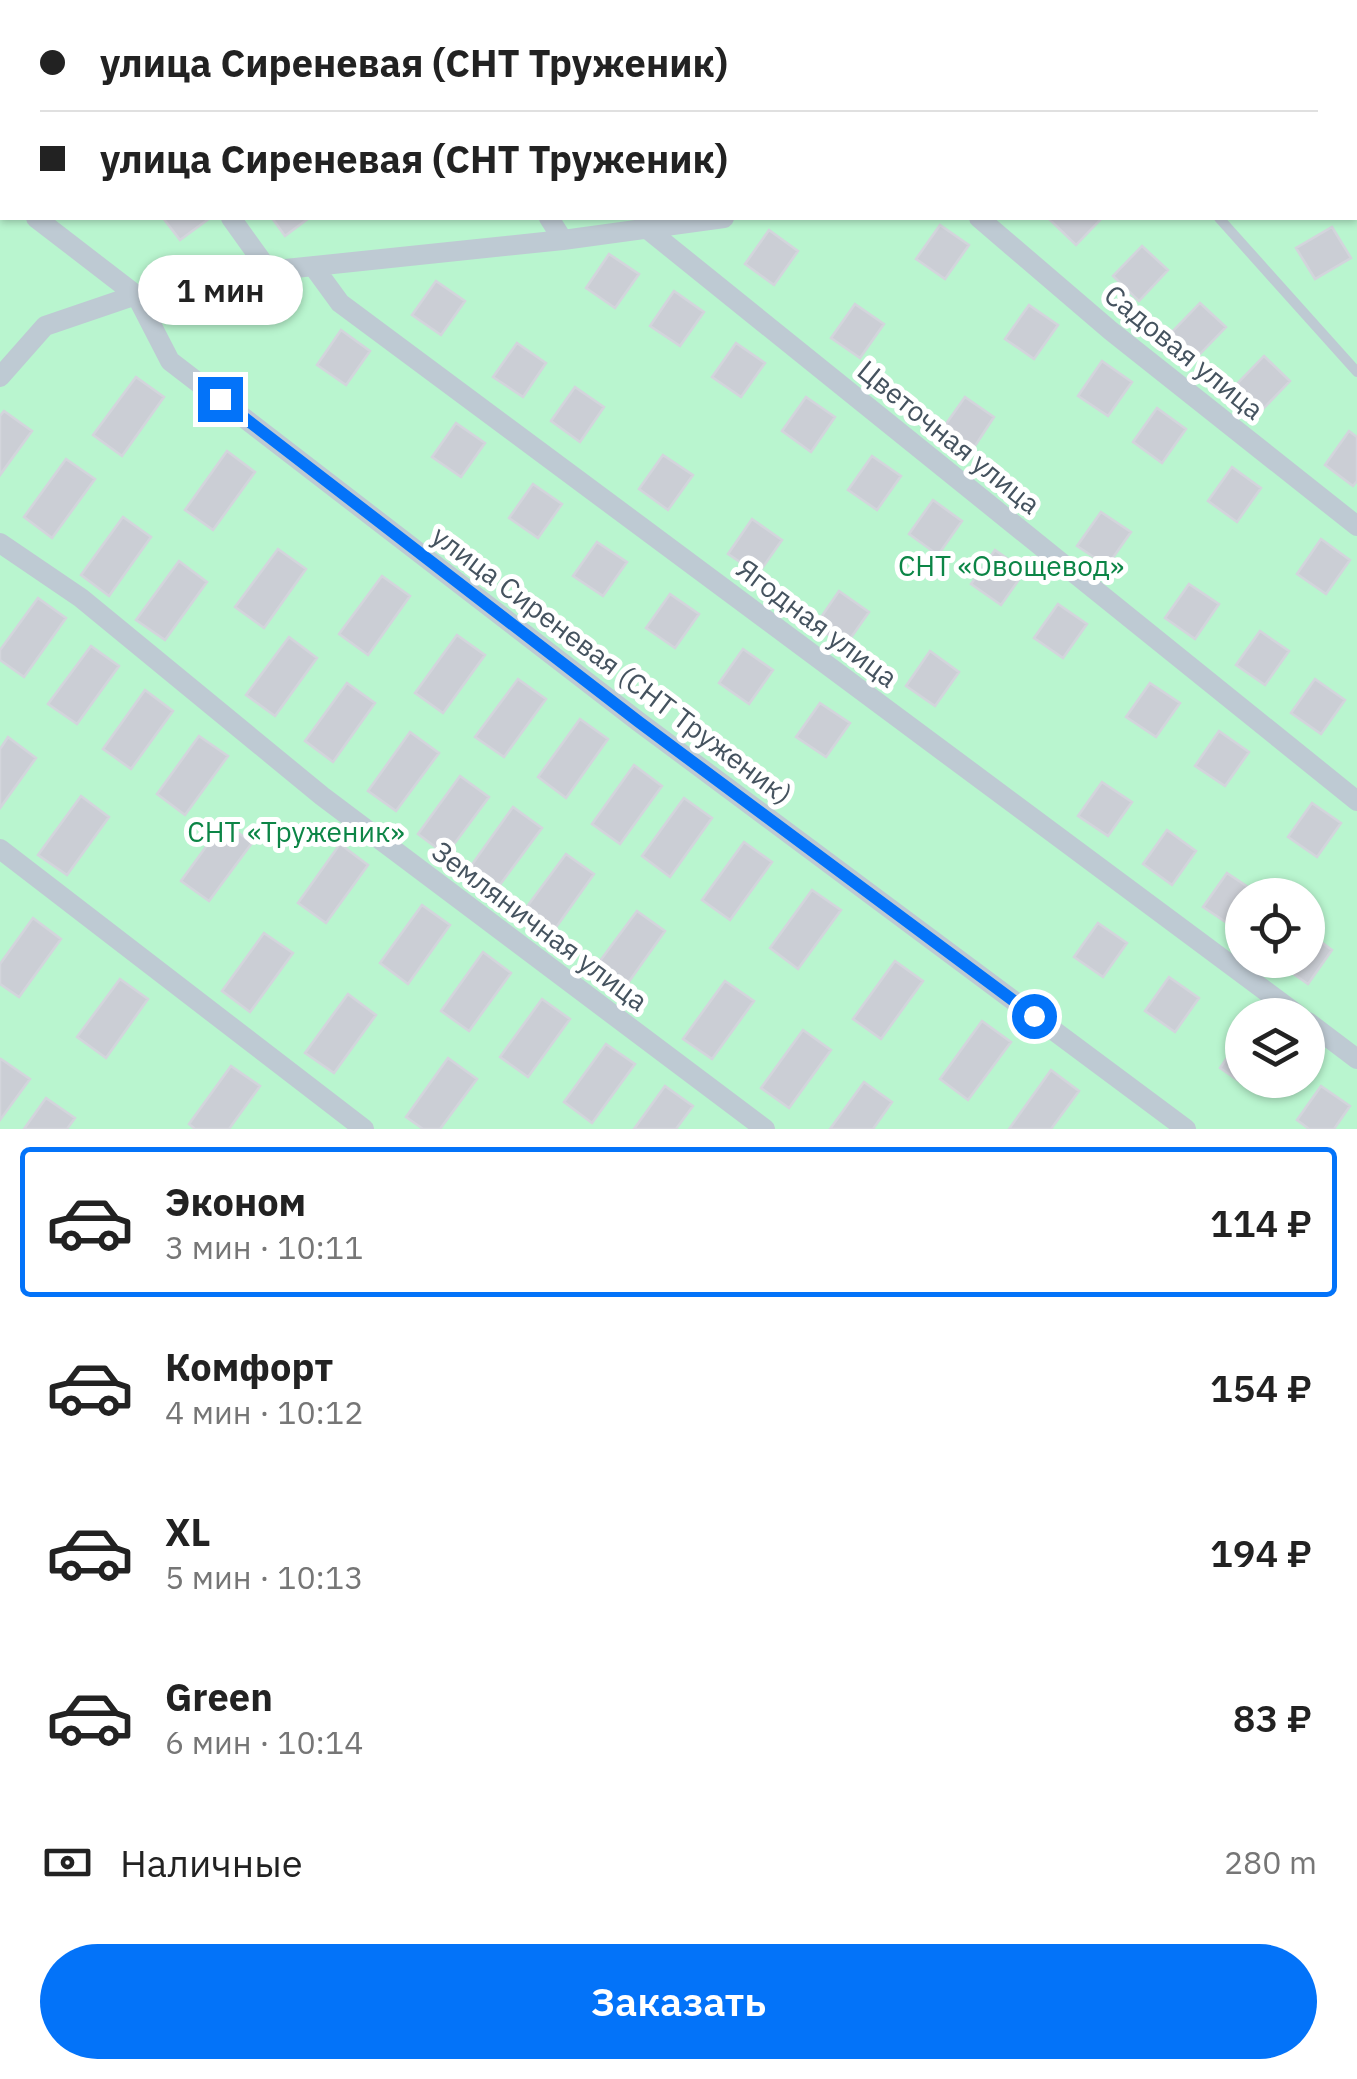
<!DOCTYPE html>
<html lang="ru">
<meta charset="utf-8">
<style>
:root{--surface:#fff;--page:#f2f2f2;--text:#222;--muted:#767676;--line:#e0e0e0;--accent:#0373f9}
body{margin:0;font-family:"IBM Plex Sans",sans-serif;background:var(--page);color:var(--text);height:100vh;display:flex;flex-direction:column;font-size:38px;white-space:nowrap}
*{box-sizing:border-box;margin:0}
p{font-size:32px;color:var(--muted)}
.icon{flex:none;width:55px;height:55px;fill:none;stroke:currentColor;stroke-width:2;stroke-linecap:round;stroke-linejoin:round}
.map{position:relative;height:1129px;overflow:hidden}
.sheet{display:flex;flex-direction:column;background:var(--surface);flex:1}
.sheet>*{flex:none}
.hud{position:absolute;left:0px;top:0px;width:1358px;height:220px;box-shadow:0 2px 8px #0004;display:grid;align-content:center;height:220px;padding:0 40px;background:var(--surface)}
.controls{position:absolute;left:1225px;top:878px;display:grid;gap:20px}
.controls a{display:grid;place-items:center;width:100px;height:100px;border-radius:50%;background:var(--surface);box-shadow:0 2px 8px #0004;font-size:50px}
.end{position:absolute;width:45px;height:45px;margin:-22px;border:12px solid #0373f9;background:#fff;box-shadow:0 0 0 5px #fff}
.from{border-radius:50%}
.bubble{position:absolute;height:70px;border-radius:35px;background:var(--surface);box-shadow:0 2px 8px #0004;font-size:32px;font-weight:600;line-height:70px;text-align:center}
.hud b{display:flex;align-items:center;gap:35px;height:95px;font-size:38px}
.hud b+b{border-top:2px solid var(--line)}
.hud i{width:25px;height:25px;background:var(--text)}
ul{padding:18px 0 0;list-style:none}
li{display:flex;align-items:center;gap:30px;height:150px;margin:0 20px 15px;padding:0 20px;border:5px solid transparent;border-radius:10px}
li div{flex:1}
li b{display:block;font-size:38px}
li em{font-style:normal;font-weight:600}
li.on{border-color:var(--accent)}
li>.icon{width:90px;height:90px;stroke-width:1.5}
.pay{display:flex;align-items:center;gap:25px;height:110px;padding:0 40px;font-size:38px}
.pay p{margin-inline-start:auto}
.button{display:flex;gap:20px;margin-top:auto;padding:20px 40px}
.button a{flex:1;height:115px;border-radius:60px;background:var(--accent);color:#fff;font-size:40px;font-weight:600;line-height:115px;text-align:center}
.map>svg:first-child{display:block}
</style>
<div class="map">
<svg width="1357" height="1129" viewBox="0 0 1357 1129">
<rect width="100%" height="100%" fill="#f2efef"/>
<!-- green -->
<path fill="#b9f5cf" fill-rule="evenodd" d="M0,0H1357V1129H0ZM2,2H1355V218H2ZM1242,895H1308V960H1242ZM1242,1015H1308V1080H1242Z"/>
<!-- building -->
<path fill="#cbced5" stroke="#d3d5dc" stroke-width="2.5" d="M163,218H210L180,240Z
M272,218H309L285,236Z
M1053,218H1102L1076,245L1050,220Z
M940,225L969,245L945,279L916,259Z
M1332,227L1351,258L1315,279L1296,248Z
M769,230L798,251L774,285L745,264Z
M1142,246L1168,270L1139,301L1113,276Z
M609,254L639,274L615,308L586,288Z
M436,281L465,301L441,335L412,315Z
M674,291L704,312L680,346L650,326Z
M1200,303L1226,327L1197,357L1171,333Z
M855,304L884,324L860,358L831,338Z
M1029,305L1058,325L1034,359L1005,339Z
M341,330L370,351L346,385L317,365Z
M517,343L546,363L523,397L493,377Z
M736,343L765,363L741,397L712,377Z
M1264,356L1290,381L1261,411L1235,386Z
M1102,361L1132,382L1108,416L1078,396Z
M136,377L164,397L122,456L93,435Z
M575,387L604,407L580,442L551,421Z
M806,397L835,417L811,452L782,431Z
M965,397L994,417L971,452L941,431Z
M1157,408L1186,429L1162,463L1133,442Z
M4,411L32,431L0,475V416Z
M456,423L485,443L461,477L432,457Z
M1349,431L1357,437V481L1353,486L1325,465Z
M227,451L255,472L213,530L185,510Z
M663,455L693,475L668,510L639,489Z
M872,456L901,476L877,510L848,490Z
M66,459L95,479L52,538L24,517Z
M1232,467L1261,488L1237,522L1208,501Z
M533,484L562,504L538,538L509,518Z
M933,500L962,521L938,555L909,534Z
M1101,512L1131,532L1107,566L1077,546Z
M123,517L151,537L109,596L81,575Z
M752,519L782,540L758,574L728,554Z
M1321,539L1350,560L1326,594L1297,574Z
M597,542L627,562L603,596L573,576Z
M278,549L306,569L264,628L235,607Z
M995,550L1025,571L1001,605L971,584Z
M179,561L207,582L165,640L136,620Z
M382,576L410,596L368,655L339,634Z
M1189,584L1219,604L1195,639L1165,618Z
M839,591L869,612L845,646L815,626Z
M670,594L699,614L675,648L646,628Z
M38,598L66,618L24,677L0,660V650Z
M1058,604L1087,624L1063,658L1034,638Z
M1260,631L1289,651L1265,685L1236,665Z
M457,635L485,655L443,713L415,693Z
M289,637L317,658L275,716L246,695Z
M91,646L119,666L77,724L48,704Z
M743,649L773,670L749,704L719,683Z
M930,651L959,672L935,706L906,686Z
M518,679L546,699L504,757L475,737Z
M1315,679L1345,700L1321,734L1291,713Z
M347,683L375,703L333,762L305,741Z
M1150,683L1180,703L1156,737L1126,717Z
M145,690L173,711L131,769L103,749Z
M820,703L850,723L826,757L796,737Z
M580,719L608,739L566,798L538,777Z
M1219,731L1249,752L1225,786L1195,766Z
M410,732L439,753L396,811L368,791Z
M199,736L228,756L185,815L157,794Z
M8,737L36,758L0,808V749Z
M634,765L662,786L620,844L592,824Z
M460,776L489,797L446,855L418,834Z
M1102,782L1132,802L1108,836L1078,816Z
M81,796L109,817L67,875L38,855Z
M684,798L712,818L670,877L642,856Z
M1312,803L1341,823L1317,857L1288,837Z
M513,807L542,828L499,886L471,866Z
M224,822L252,843L209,901L181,881Z
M1167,830L1196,851L1172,885L1143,864Z
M744,842L772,862L730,920L702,900Z
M340,844L368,865L326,923L298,903Z
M566,854L594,874L552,933L523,912Z
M1227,873L1257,893L1242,895V913L1233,927L1203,907Z
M812,890L841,910L798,969L770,948Z
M422,905L450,925L408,984L380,963Z
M637,911L665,931L623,990L594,969Z
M33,918L61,939L19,997L0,984V964Z
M1098,923L1127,943L1103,977L1074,957Z
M1308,932L1332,950L1308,984L1279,964L1282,960H1308Z
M264,933L293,953L250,1012L222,991Z
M483,952L511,973L469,1031L441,1011Z
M895,961L923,981L881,1039L853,1019Z
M1169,977L1199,998L1175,1032L1145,1011Z
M120,979L148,999L106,1058L77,1037Z
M725,981L754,1001L712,1059L683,1039Z
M348,994L376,1015L334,1073L305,1053Z
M542,999L570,1019L528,1077L500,1057Z
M982,1021L1011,1042L968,1100L940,1079Z
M803,1030L831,1050L789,1108L761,1088Z
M1242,1036V1080H1255L1249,1088L1220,1068Z
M606,1044L635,1064L592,1123L564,1102Z
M448,1058L477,1079L440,1129H423L406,1117Z
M1,1059L30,1079L0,1120V1061Z
M231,1066L260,1086L229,1129H195L189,1124Z
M1051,1070L1079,1091L1051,1129H1009Z
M864,1082L892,1102L873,1129H830Z
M665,1086L693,1106L676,1129H634Z
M1321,1086L1350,1106L1334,1129H1309L1297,1120Z
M46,1098L75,1118L67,1129H24Z"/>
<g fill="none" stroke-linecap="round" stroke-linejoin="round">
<!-- service -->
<path stroke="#becad3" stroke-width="10" d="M1355,129H1357
M1219,218L1357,372"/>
<!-- minor -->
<path stroke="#becad3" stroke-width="20" d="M77,0L78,2
M413,0L414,2
M705,0L706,2
M995,0L997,2
M1262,0L1263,2
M0,190L2,191
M36,218L136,295L170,361L639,722L1186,1129
M231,218L269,271
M549,218L563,240
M979,218L1111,331L1357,526
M646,228L1357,801
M313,266L340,303L1298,1015
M0,377L45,326L136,295L276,270L563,240L724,218
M0,543L81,598L322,796L765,1129
M0,849L364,1129
M1308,1022L1357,1059"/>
</g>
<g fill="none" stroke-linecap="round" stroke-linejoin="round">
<!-- route -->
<path stroke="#0373f9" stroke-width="12" d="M220,399L639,722L1034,1016"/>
</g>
<g text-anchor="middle" stroke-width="10" stroke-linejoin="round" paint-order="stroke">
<!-- street labels -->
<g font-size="28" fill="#45535f" stroke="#fff">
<text transform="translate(1184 352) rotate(39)" y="10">Садовая улица</text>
<text transform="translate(949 437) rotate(39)" y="10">Цветочная улица</text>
<text transform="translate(817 623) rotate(37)" y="10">Ягодная улица</text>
<text transform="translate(612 665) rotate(37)" y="10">улица Сиреневая (СНТ Труженик)</text>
<text transform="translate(540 926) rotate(37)" y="10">Земляничная улица</text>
</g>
<!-- park labels -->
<g font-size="28" fill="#0c8546" stroke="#fff">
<text x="1011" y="576">СНТ «Овощевод»</text>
<text x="296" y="842">СНТ «Труженик»</text>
</g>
</g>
</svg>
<div class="controls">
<a><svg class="icon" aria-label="locate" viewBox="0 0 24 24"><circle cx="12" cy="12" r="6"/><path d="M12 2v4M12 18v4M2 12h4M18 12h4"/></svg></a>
<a><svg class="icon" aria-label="layers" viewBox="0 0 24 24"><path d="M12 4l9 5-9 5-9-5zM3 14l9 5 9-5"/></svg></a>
</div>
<i class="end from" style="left:1034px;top:1016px"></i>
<i class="end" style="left:220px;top:399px"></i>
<div class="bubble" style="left:138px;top:255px;width:165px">1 мин</div>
<div class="hud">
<b><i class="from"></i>улица Сиреневая (СНТ Труженик)</b>
<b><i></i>улица Сиреневая (СНТ Труженик)</b>
</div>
</div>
<section class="sheet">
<ul>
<li class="on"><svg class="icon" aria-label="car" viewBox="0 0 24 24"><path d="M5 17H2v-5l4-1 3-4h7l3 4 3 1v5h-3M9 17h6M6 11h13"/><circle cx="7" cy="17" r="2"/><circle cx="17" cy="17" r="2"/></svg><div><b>Эконом</b><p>3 мин · 10:11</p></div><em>114 ₽</em></li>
<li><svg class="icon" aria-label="car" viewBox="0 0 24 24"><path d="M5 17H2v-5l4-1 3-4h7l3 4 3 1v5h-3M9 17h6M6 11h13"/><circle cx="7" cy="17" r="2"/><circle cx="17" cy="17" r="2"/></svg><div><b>Комфорт</b><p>4 мин · 10:12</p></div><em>154 ₽</em></li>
<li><svg class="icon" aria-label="car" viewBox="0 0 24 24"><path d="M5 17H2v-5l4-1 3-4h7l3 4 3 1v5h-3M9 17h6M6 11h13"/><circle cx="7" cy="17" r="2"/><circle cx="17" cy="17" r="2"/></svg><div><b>XL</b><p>5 мин · 10:13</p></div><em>194 ₽</em></li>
<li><svg class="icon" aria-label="car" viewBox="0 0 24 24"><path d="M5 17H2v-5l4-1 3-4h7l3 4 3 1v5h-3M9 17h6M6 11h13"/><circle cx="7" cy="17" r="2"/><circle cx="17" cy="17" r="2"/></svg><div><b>Green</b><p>6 мин · 10:14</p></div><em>83 ₽</em></li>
</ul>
<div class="pay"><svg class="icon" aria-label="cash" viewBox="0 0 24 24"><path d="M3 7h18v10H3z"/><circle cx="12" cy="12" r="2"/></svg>Наличные<p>280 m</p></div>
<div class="button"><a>Заказать</a></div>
</section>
